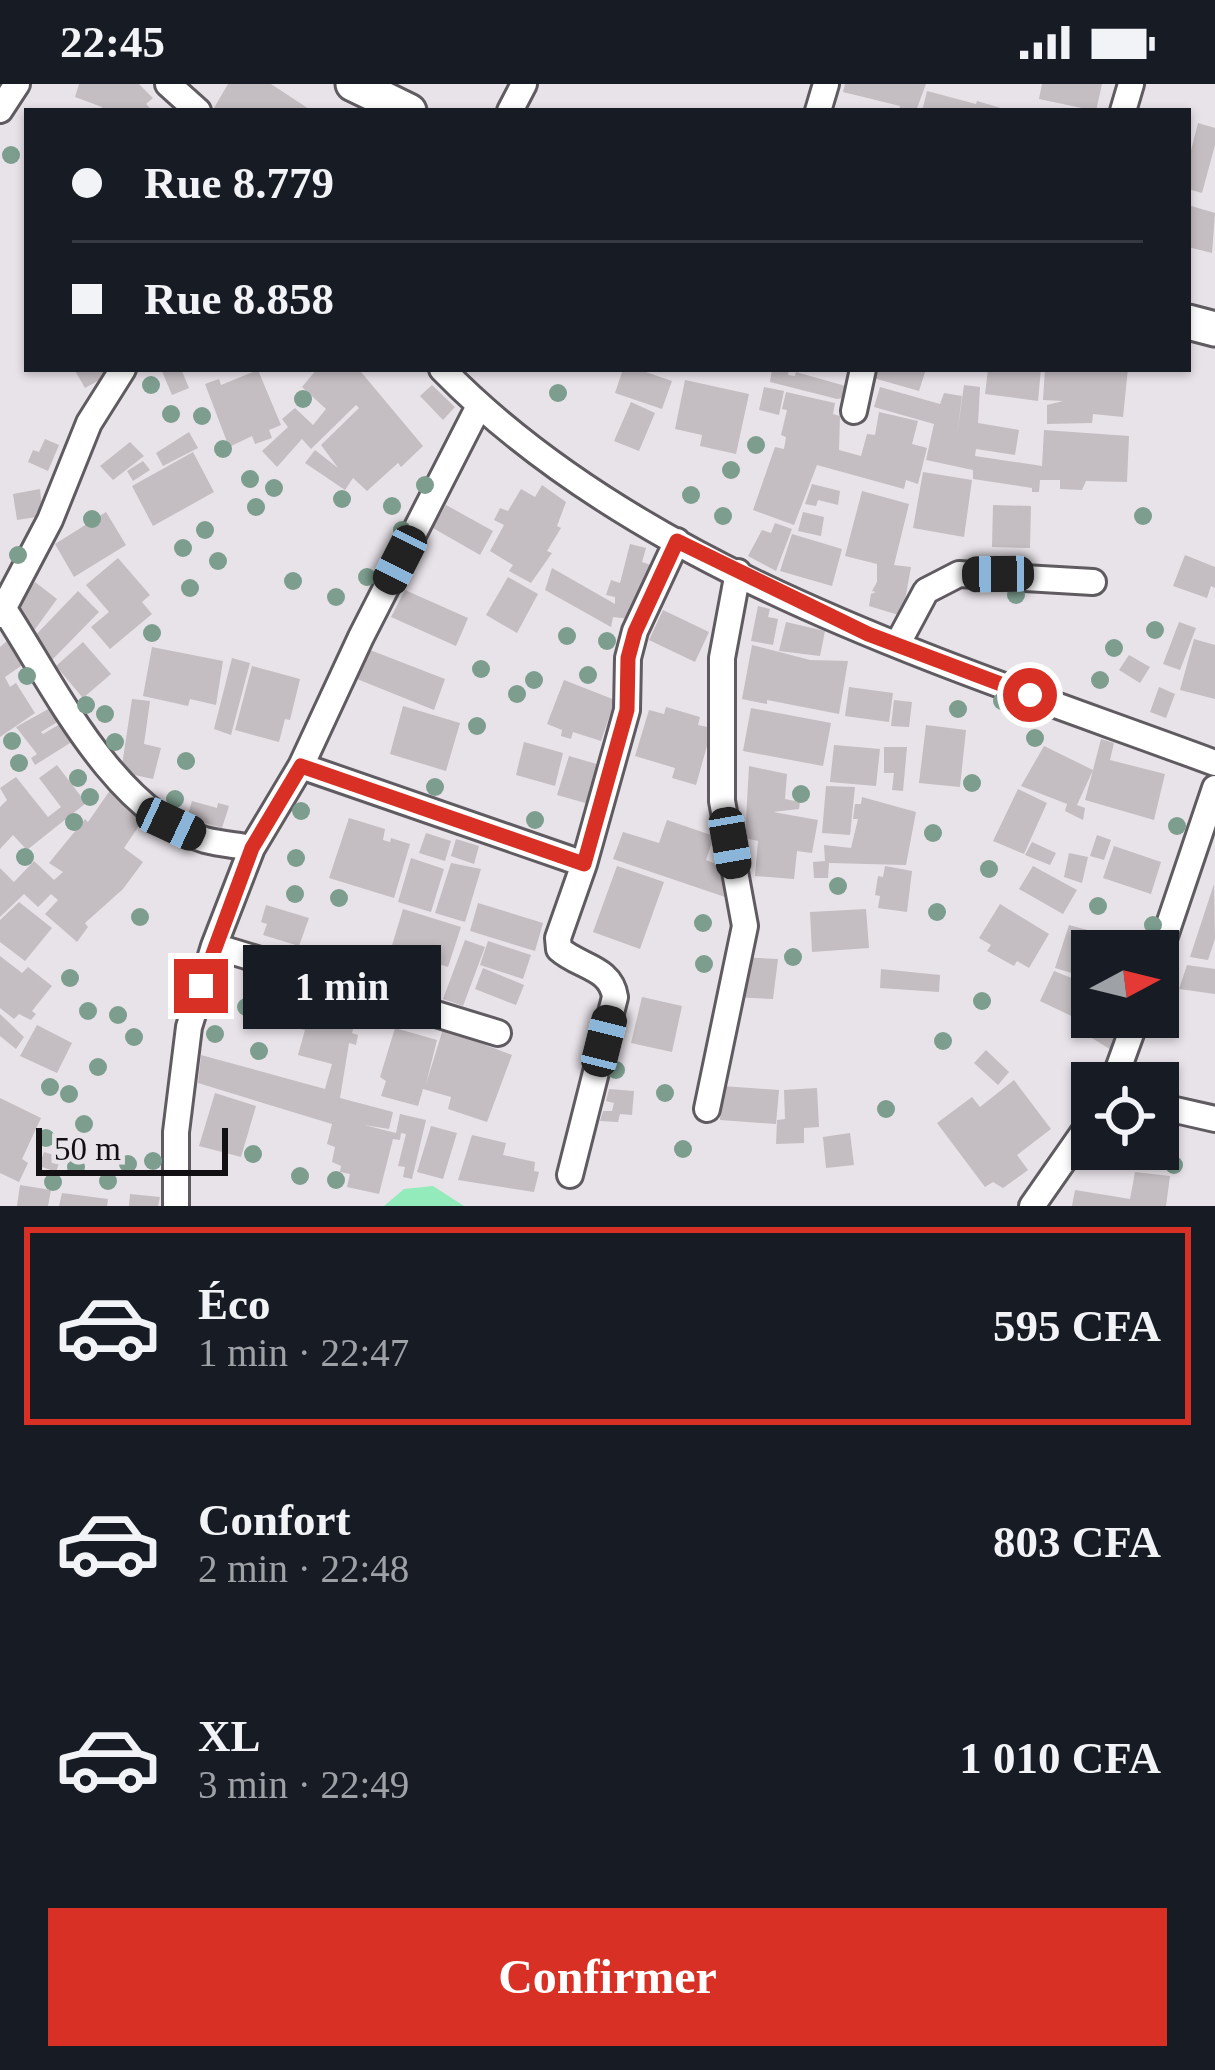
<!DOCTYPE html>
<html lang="fr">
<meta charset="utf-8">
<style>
:root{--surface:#171b24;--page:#242831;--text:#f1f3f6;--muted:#9ea1a6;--line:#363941;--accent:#d93025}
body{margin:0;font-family:"Times New Roman",serif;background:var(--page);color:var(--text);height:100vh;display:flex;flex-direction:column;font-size:45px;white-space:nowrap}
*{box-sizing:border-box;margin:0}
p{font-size:39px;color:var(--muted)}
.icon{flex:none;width:66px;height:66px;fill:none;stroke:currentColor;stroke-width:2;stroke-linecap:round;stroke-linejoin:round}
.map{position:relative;height:1122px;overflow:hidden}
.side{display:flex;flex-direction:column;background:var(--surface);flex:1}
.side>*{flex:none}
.banner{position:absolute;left:24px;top:24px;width:1167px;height:264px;border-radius:0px;box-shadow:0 3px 9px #0004;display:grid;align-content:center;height:264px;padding:0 48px;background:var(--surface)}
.needle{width:78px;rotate:83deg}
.controls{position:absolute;left:1071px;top:846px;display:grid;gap:24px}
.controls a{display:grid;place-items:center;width:108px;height:108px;border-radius:0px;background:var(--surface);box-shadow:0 3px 9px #0004;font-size:60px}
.scale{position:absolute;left:36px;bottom:30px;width:192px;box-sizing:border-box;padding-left:12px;border:6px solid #121012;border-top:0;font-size:33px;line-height:42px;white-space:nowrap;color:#121012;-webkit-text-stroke:9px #e8e3e9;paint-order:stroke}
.end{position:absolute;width:54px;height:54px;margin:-27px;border:15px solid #d93025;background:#fff;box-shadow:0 0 0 6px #fff}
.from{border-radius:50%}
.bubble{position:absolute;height:84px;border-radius:0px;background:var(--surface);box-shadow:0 3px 9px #0004;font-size:39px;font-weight:800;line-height:84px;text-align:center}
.car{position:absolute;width:36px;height:72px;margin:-36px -18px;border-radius:15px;box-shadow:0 0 9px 3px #0007;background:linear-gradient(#222 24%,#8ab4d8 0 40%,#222 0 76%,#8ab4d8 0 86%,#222 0)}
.banner b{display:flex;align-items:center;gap:42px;height:114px;font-size:45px}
.banner b+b{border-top:3px solid var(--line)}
.banner i{width:30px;height:30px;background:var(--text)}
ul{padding:21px 0 0;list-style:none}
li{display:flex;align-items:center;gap:36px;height:198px;margin:0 24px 18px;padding:0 24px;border:6px solid transparent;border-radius:0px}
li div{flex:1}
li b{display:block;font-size:45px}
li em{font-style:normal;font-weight:800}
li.on{border-color:var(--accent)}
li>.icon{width:108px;height:108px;stroke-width:1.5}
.primary-button{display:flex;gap:24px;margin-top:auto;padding:24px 48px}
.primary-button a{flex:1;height:138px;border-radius:0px;background:var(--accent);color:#fff;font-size:48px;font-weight:800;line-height:138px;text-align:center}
.status{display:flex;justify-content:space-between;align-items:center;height:84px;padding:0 60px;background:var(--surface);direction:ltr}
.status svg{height:33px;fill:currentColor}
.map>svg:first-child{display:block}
</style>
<div class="status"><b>22:45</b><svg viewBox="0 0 49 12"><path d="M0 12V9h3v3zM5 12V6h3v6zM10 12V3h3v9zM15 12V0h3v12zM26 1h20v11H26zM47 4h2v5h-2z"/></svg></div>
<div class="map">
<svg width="1215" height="1122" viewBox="0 0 1215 1122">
<rect width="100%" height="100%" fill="#e8e3e9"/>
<!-- green -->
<path fill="#93ebbb" d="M433,1102L464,1122H384L404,1105Z"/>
<!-- building -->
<path fill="#c4bdc1" d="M79,0H139L153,14L146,20L153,27H102V23L75,13Z
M228,0H271L312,27H219L214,24Z
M845,0H926L916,27H899L900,22L843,8Z
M1042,0H1102L1096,27L1039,15Z
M927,7L976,20L977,17L1011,27H922Z
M1198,39L1215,44V61L1202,109L1188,105V78Z
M1188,121L1215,129L1212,169L1188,163Z
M74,285H110L103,294L85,304Z
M161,285H181L189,304L172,311Z
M317,285H364L361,288L423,362L401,383L398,379L367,407L353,394L345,406L305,379L315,366L338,384L321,361L359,324L356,321L311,365L302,355L277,383L262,367L288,343L282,335L295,324L313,341L326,325L302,303Z
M623,285H637L672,297L662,325L615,309Z
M772,285H789L788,291L795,292L796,288L849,303L848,313L837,315L770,298Z
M872,285H926L919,307L870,293Z
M988,285H1041L1038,317L985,310Z
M1045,285H1128L1123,333L1093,330L1092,339L1047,340V321L1063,317L1043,316Z
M258,286L281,341L269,346L272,354L255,360L252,352L229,363L205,300L219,295L221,301Z
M685,296L749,310L736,370L700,362L702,351L675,345Z
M432,301L455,323L443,336L420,312Z
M964,301L980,303L978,339L1019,346L1015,371L976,365L975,372L1042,382L1044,346L1129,352L1127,398L1086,397L1082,406L1060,405V396H1040L1039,408H1032V404L973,395V386L926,376L934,340L874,323L880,303L940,320L944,309L962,312L957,351Z
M764,303L784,307L779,331L759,326Z
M786,308L835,319L833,330L840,332L839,366L861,372L867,350L875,351L879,328L918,337L912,360L927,364L918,400L906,396L904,405L817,381L794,441L753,426L775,363L784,365L786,353L781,351L787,326L782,325Z
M631,318L655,329L639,367L614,357Z
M189,348L198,364L163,382L156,369Z
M45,355L59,361L48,387L28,378L33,366L39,368Z
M130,358L144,372L113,396L100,382Z
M193,368L214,408L153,442L132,402Z
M143,377L150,386L133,397L127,387Z
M923,388L972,396L964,453L913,444Z
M812,400L840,407L838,421L818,416L816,422L805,420Z
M542,401L566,418L557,442L561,444L547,467L552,469L531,499L509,487L513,481L490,467L504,441L494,436L500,424L508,427L521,405L535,413Z
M40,405L43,432L17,436L13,410Z
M862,407L909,420L894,481L911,483L902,532L869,522L871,510L876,508L872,507L877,498V480L845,472Z
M446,421L493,447L480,471L433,444Z
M993,421L1031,422L1030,464L992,463Z
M106,428L126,461L74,493L55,460Z
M803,428L824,433L821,452L798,447Z
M775,439L792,445L776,487L748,472L762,446L771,449Z
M792,450L842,465L832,502L780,487Z
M630,460L646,464L642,478L654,482L642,526L631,523L629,535L613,533L611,543L545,506L552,484L615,520V513L606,511L611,496L620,499Z
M1185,471L1215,483V504L1211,502L1207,514L1173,502Z
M118,474L150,511L142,518L152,530L110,565L91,543L109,528L86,501Z
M508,493L538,510L517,549L486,531Z
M35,498L57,515L33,548L11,531Z
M405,506L468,534L456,562L391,533Z
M78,507L99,528L50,578L29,558Z
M758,522L770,525L768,533L778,535L773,561L751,557Z
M663,526L709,548L695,578L649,556Z
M786,538L825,547L820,572L779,567Z
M1179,538L1196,544L1180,586L1163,580Z
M1194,555L1215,561V615L1180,606Z
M7,557L17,568L31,575L5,593L10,603L16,599L35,629L0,653V563Z
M83,558L111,590L83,614L56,582Z
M752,561L810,576L848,577L839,630L767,616V620L742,615Z
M152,563L223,577L216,621L190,615L188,622L143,612Z
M370,566L445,595L434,626L357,595Z
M1129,571L1150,583L1140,599L1119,586Z
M232,574L250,579L231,651L214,645Z
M252,582L300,595L290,636L285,635L279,658L235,646Z
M564,596L615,616L601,657L573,648L571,655L561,652L562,646L547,640Z
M849,603L893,609L889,638L845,632Z
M1159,603L1175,610L1166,634L1150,628Z
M132,615L150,617L144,660L161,664L153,695L121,688Z
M894,616L912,618L909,643L891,642Z
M59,619L67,632L41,648L43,650L67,636L78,654L35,681L31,674L37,670L16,643Z
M403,622L460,639L446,687L390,670Z
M666,623L700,633L698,641L712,644L696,701L672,694L675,684L635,672L649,626L664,630Z
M751,624L831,639L823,682L743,667Z
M926,641L966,646L960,703L919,699Z
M1101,655L1114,659L1110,676L1165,690L1154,736L1085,716L1093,686L1077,721L1085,724L1083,736L1065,727L1067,720L1021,702L1044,662L1093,686Z
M524,658L563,669L555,702L516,691Z
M834,661L880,665L876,702L830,698Z
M884,663H907L903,707L892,706L894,689H884Z
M569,672L600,681L589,720L557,711Z
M57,681L86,719L27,766L13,751L0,765V723L7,716L0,704L16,693L48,733L61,723L39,694Z
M749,682L787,690L785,715L800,718L799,725L773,728L818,736L812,769L797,767L794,795L755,792L758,757L745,754Z
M113,702L147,730L124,764L143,778L123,805L85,839L88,843L77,858L45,830L58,816L51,810L38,823L24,810L0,833V784L14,798L34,777L54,796L63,788L49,779L85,735L88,738Z
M826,702L855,703L850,751L822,749Z
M1018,705L1047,719L1024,770L993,757Z
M862,713L916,728L906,781L829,779L828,794H814L813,778L825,777L824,761L851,764L858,735H853L855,720H861Z
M192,717L217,724L218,719L229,722L222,744L187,734Z
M349,734L385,745L383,756L390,758L391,754L410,760L394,814L329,794Z
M667,736L714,752L706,776L726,784L728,814L613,775L623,748L659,759Z
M426,749L451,757L445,777L419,769Z
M1097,751L1111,756L1104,776L1090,772Z
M456,755L479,762L474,780L451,772Z
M1032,758L1056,769L1050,781L1025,771Z
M1114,762L1161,778L1151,810L1103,794Z
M1069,769L1088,773L1082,799L1064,793Z
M411,774L444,785L431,828L398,818Z
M451,779L481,785L465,838L435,829Z
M617,782L664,798L640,865L593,848Z
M885,782L912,787L907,828L878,824L880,812L875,811L878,792L883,793Z
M1033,782L1077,806L1063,830L1019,805Z
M1214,800L1215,855L1208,876L1190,873Z
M19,818L52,844L25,877L0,858V836Z
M478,819L543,839L535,867L470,847Z
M1000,820L1049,850L1029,884L1017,877L1014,882L987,867L991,861L979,854Z
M266,821L309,834L299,862L263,851L267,840L261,838Z
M403,825L461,843L448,883L414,872L410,886L387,878Z
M866,825L869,864L812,868L810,828Z
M1069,841L1110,852L1105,867H1092L1091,895L1055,884Z
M1112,853L1148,866V867H1107Z
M465,856L485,863L463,922L443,915Z
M488,857L531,871L523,895L480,881Z
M0,872L22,889L28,883L52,902L32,927L36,930L31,936L19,930L14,935L0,924Z
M739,873L778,875L773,915L732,913Z
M1187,881L1215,885V910L1179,905Z
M483,884L524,901L516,921L475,905Z
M881,885L940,891L939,908L880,904Z
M1054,887L1092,902V915L1082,937L1040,917Z
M307,913L358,928L352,949L358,951L356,961L349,959L340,1014L393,1028L389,1045L364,1041L396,1049L400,1030L426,1036L412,1095L403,1093L405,1083L398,1082L406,1050L401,1049L400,1056L393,1055L379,1110L347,1103L350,1090L340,1088L341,1082L332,1078L335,1063L327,1060L332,1040L198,999L201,971L325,1005L332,980L298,971L305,946L297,944Z
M642,913L682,922L672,968L631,959Z
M1088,929L1126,951L1116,969L1079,946Z
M0,930L24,953L16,965L0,952Z
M37,941L72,959L57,989L20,972Z
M395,944L437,956L426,1000L443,945L512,971L487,1038L448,1025L451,1013L423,1005L418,1022L381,1012L386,997L380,993Z
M986,966L1009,988L998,1001L974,979Z
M1014,996L1051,1045L1017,1071L1028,1086L1003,1104L993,1098L985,1103L937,1039L972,1013L980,1023Z
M722,1002L779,1006L776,1040L720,1036Z
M817,1004L819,1043L804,1044V1059L776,1060L777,1036L785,1035L784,1006Z
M609,1005L634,1007L632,1031L620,1030L618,1038L600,1037L603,1027H612L614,1019L606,1017Z
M215,1009L256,1022L241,1073L199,1062Z
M0,1014L41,1034L22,1075L28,1079L19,1098L0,1089Z
M431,1042L457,1049L443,1095L417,1088Z
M850,1049L854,1081L826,1084L823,1053Z
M472,1051L506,1059L503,1071L535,1078L534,1087L539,1088L534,1108L458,1096Z
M44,1068L61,1073L56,1088L39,1082Z
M1135,1088L1170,1092L1166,1122H1072L1075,1106L1130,1115Z
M20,1101L51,1106L48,1122H17Z
M62,1109L108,1115L107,1122H59Z
M130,1110L160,1113L158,1122H129Z"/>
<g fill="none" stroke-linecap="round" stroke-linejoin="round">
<!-- street casing -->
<g stroke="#5f5b60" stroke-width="30">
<path id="street" d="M168,0L198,27
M0,26L17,0
M510,27L524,0
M818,27L826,0
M1123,27L1131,0
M442,285C641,489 954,582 1215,679
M854,327L863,285
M4,525C53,600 113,728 205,756C220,760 236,761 252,764
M0,531L50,436L89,339L123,285
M897,561L926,507L959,490L1093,498
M301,682L584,780L627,626L628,574L635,547L677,457
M214,862L498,949
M1158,873L1215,704
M1113,999L1137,933
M1158,1022L1215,1035
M707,1025L745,842L722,717V574L738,488
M570,1091L615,913C611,883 579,883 559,865L558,854L584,780
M176,1122V1048L189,943L214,862L252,764L301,682L361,553L479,322
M1032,1122L1092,1036"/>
</g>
<!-- secondary casing -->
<g stroke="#5f5b60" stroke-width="39">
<path id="secondary" d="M353,0L409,27
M1188,238L1215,245"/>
</g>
<!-- street -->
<use href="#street" stroke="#fff" stroke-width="24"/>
<!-- secondary -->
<use href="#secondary" stroke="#fff" stroke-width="33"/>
</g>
<!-- trees -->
<g fill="#7d9e8f">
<circle cx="11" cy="71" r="9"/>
<circle cx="151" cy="301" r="9"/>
<circle cx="558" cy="309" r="9"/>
<circle cx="303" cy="315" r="9"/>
<circle cx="171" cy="330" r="9"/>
<circle cx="202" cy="332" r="9"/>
<circle cx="756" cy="361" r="9"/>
<circle cx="223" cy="365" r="9"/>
<circle cx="731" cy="386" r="9"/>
<circle cx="250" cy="395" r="9"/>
<circle cx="425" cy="401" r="9"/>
<circle cx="274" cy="404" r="9"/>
<circle cx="691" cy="411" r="9"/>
<circle cx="342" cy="415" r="9"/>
<circle cx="392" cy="422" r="9"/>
<circle cx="256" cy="423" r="9"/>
<circle cx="723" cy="432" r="9"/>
<circle cx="1143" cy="432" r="9"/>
<circle cx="92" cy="435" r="9"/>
<circle cx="205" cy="446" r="9"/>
<circle cx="402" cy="446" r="9"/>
<circle cx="183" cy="464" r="9"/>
<circle cx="18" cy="471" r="9"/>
<circle cx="218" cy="477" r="9"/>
<circle cx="367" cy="493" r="9"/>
<circle cx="293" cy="497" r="9"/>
<circle cx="190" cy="504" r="9"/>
<circle cx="1016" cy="511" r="9"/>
<circle cx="336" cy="513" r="9"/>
<circle cx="1155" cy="546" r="9"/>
<circle cx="152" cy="549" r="9"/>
<circle cx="567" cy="552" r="9"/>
<circle cx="607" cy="557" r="9"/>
<circle cx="1114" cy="564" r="9"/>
<circle cx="481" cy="585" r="9"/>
<circle cx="588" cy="591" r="9"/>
<circle cx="27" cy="592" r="9"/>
<circle cx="534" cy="596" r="9"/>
<circle cx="1100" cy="596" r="9"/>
<circle cx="517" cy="610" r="9"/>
<circle cx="1002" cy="617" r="9"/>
<circle cx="86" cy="621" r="9"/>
<circle cx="958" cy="625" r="9"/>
<circle cx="105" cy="630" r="9"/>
<circle cx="477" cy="642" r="9"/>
<circle cx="1035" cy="654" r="9"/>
<circle cx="12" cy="657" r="9"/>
<circle cx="115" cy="658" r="9"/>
<circle cx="186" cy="677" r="9"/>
<circle cx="19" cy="679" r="9"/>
<circle cx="78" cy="694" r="9"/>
<circle cx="972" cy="699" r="9"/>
<circle cx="435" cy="703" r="9"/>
<circle cx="801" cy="710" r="9"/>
<circle cx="90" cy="713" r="9"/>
<circle cx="175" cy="715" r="9"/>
<circle cx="301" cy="727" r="9"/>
<circle cx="535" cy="736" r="9"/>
<circle cx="74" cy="738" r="9"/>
<circle cx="1177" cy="742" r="9"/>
<circle cx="933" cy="749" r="9"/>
<circle cx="25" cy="773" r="9"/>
<circle cx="296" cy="774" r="9"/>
<circle cx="989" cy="785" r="9"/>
<circle cx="838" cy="802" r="9"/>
<circle cx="295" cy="810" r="9"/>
<circle cx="339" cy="814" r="9"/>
<circle cx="1098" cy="822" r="9"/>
<circle cx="937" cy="828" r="9"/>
<circle cx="140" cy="833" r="9"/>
<circle cx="703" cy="839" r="9"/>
<circle cx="1153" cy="841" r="9"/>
<circle cx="793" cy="873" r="9"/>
<circle cx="704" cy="880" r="9"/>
<circle cx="70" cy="894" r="9"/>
<circle cx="982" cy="917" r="9"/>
<circle cx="246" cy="923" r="9"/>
<circle cx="88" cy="927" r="9"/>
<circle cx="118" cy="931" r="9"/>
<circle cx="268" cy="936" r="9"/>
<circle cx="215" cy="950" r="9"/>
<circle cx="134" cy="953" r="9"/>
<circle cx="943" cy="957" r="9"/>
<circle cx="259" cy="967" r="9"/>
<circle cx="98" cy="983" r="9"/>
<circle cx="616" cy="986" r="9"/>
<circle cx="50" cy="1003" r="9"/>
<circle cx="665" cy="1009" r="9"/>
<circle cx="69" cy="1010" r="9"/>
<circle cx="886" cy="1025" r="9"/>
<circle cx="84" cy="1040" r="9"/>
<circle cx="46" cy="1054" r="9"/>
<circle cx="683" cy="1065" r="9"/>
<circle cx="253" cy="1070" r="9"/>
<circle cx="153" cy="1077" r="9"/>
<circle cx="128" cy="1080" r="9"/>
<circle cx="1174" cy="1081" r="9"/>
<circle cx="76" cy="1083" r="9"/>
<circle cx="300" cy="1092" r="9"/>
<circle cx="336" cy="1096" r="9"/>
<circle cx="108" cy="1097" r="9"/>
<circle cx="53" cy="1098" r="9"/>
</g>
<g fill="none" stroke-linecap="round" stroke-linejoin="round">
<!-- route -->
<path stroke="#d93025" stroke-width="15" d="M201,902L252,764L301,682L584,780L627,626L628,574L635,548L677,457L868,550L1030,611"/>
</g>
</svg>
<div class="controls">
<a><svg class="needle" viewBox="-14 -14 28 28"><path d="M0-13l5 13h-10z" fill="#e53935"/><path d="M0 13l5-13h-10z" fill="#9ea1a6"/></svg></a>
<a><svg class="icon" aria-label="locate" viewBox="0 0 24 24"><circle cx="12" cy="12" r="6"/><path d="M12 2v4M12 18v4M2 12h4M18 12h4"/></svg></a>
</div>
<div class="scale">50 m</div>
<i class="end from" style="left:1030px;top:611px"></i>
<i class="end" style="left:201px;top:902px"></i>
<div class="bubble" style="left:243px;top:861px;width:198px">1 min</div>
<i class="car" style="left:400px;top:476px;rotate:207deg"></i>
<i class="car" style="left:998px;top:490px;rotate:269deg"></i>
<i class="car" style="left:171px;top:740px;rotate:115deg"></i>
<i class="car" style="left:730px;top:759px;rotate:170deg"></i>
<i class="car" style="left:604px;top:957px;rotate:14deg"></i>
<div class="banner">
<b><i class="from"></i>Rue 8.779</b>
<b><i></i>Rue 8.858</b>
</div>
</div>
<section class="side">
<ul>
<li class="on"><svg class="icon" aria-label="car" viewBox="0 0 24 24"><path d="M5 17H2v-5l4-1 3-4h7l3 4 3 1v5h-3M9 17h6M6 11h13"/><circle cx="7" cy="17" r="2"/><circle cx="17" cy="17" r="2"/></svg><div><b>Éco</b><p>1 min · 22:47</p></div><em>595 CFA</em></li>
<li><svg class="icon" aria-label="car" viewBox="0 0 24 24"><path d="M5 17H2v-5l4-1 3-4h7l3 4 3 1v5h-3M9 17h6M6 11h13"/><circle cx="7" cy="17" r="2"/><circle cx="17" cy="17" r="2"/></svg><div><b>Confort</b><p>2 min · 22:48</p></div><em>803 CFA</em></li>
<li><svg class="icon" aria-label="car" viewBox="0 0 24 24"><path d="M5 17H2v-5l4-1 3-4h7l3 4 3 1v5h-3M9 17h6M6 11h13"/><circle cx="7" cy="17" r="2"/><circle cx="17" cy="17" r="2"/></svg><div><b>XL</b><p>3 min · 22:49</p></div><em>1 010 CFA</em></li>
</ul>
<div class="primary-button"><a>Confirmer</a></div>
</section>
